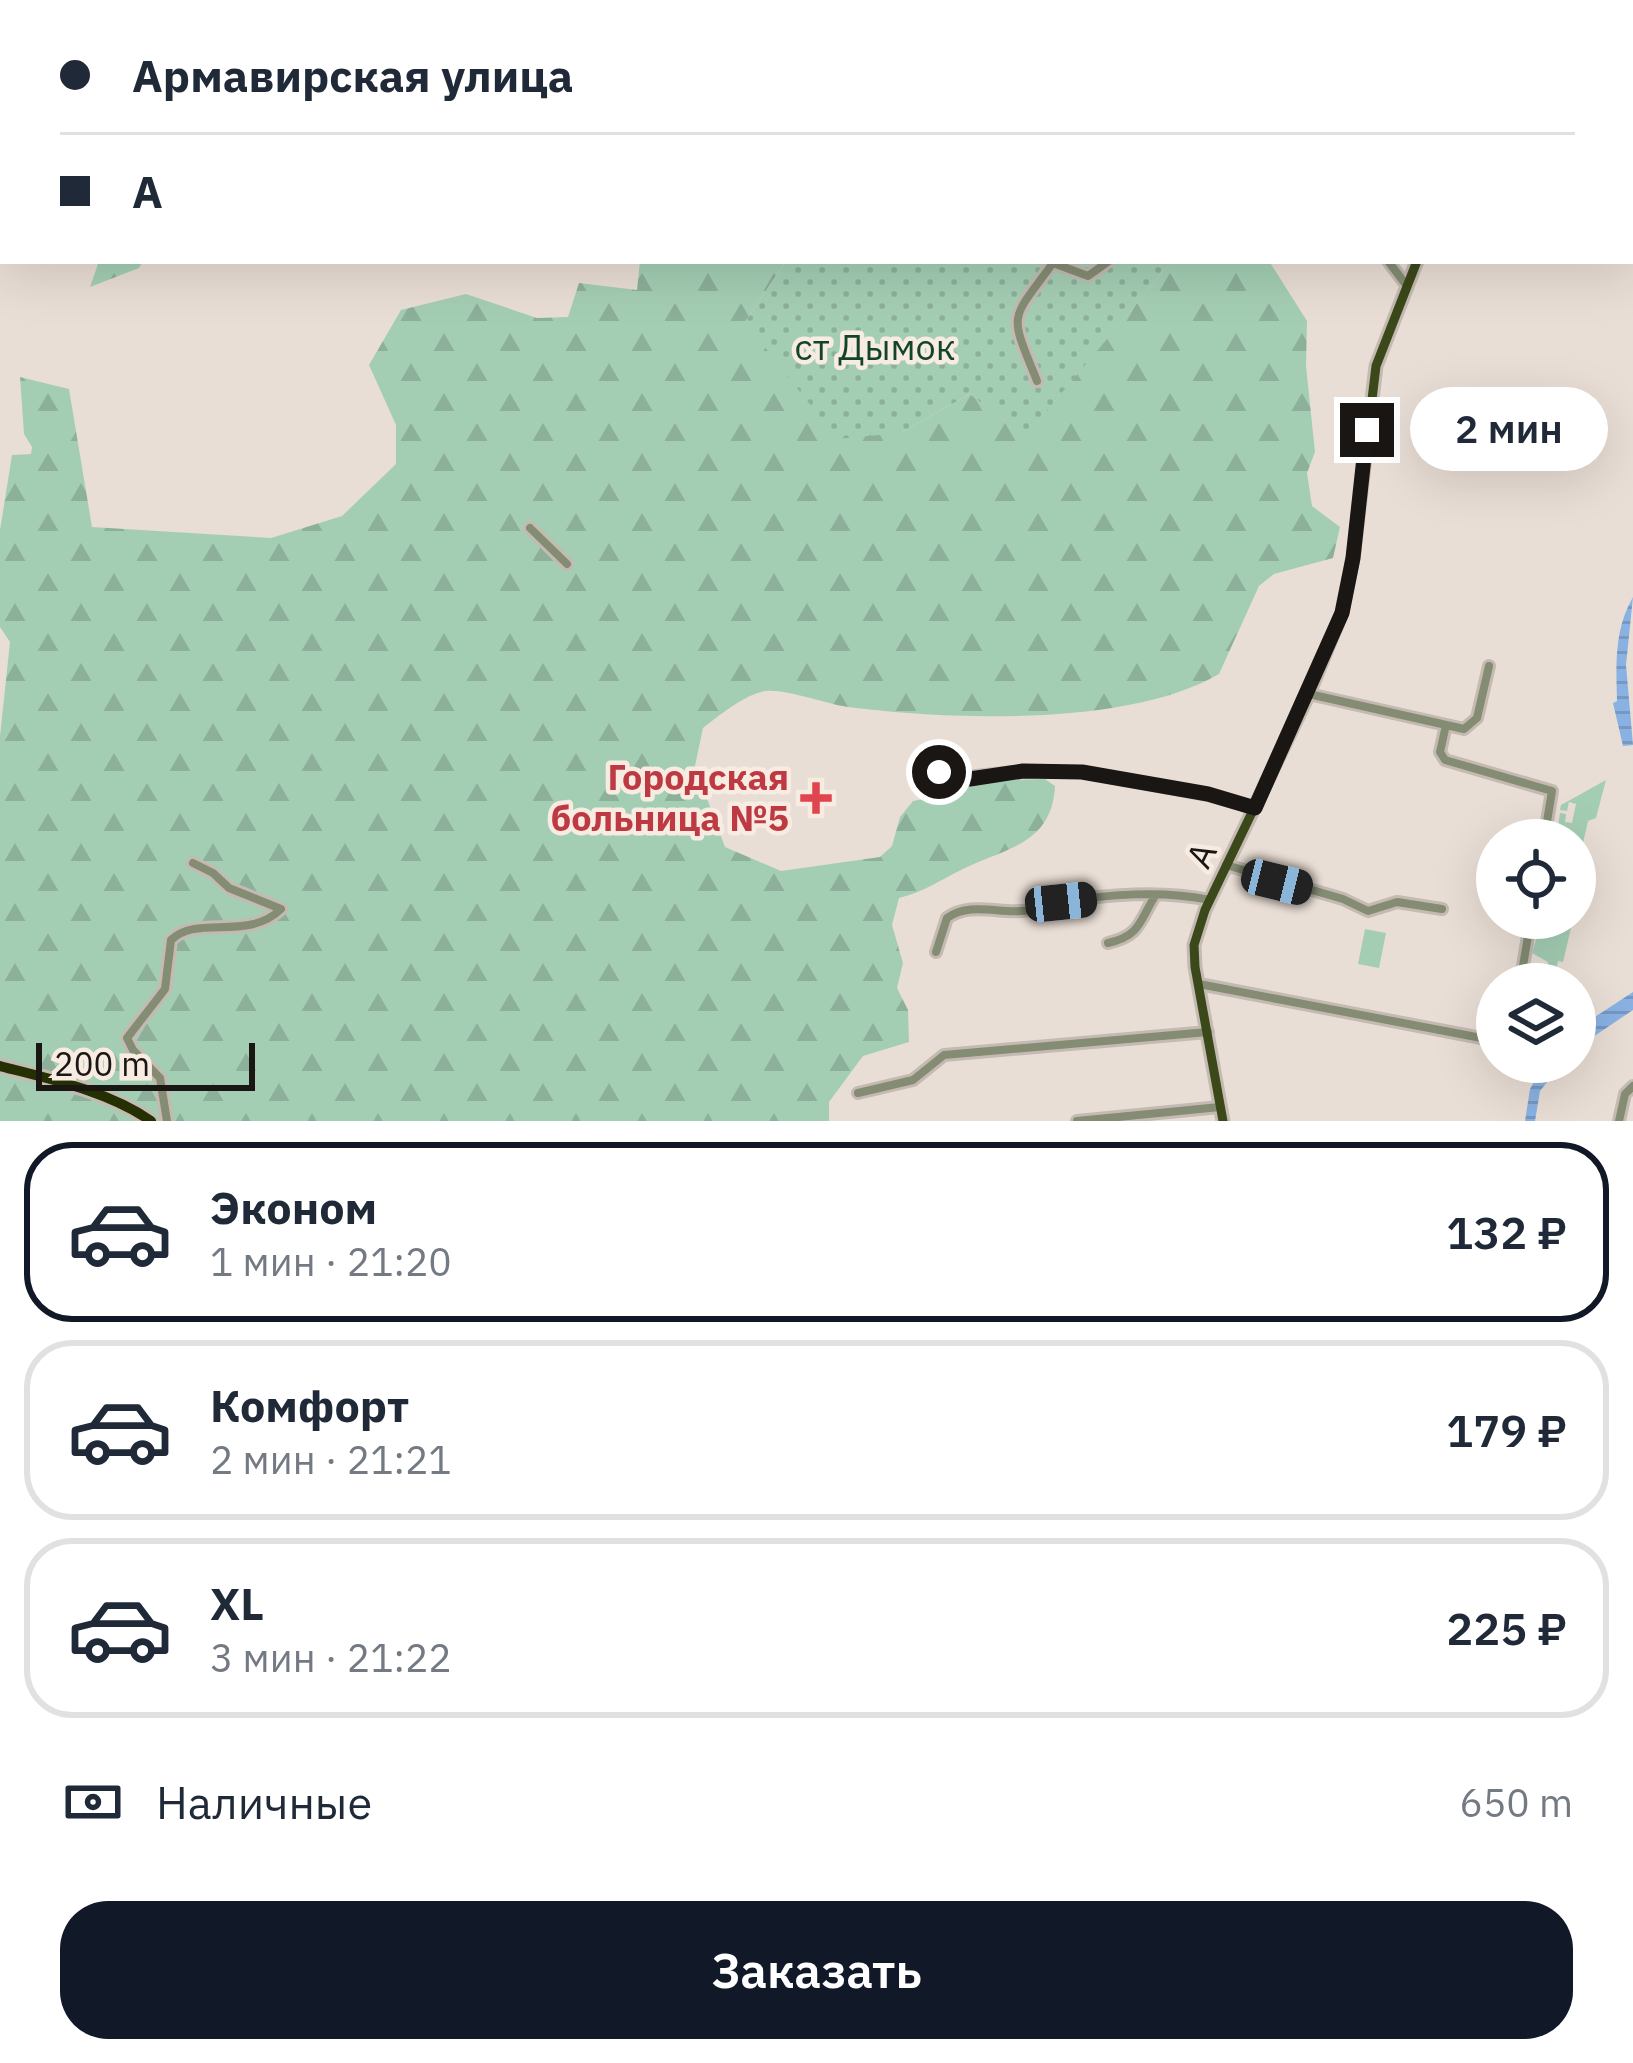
<!DOCTYPE html>
<html lang="ru">
<meta charset="utf-8">
<style>
:root{--surface:#fff;--page:#f6f6f7;--text:#1f2937;--muted:#747a83;--line:#e0e1e3;--accent:#111827}
body{margin:0;font-family:"IBM Plex Sans",sans-serif;background:var(--page);color:var(--text);height:100vh;display:flex;flex-direction:column;font-size:45px;white-space:nowrap}
*{box-sizing:border-box;margin:0}
p{font-size:39px;color:var(--muted)}
.icon{flex:none;width:66px;height:66px;fill:none;stroke:currentColor;stroke-width:2;stroke-linecap:round;stroke-linejoin:round}
.map{position:relative;height:1121px;overflow:hidden}
.panel{display:flex;flex-direction:column;background:var(--surface);flex:1}
.panel>*{flex:none}
.top-card{position:absolute;left:0px;top:0px;width:1635px;height:264px;box-shadow:0 12px 48px #0002;display:grid;align-content:center;height:264px;padding:0 60px;background:var(--surface)}
.tools{position:absolute;left:1476px;top:819px;display:grid;gap:24px}
.tools a{display:grid;place-items:center;width:120px;height:120px;border-radius:50%;background:var(--surface);box-shadow:0 12px 48px #0002;font-size:60px}
.scale{position:absolute;left:36px;bottom:30px;width:219px;box-sizing:border-box;padding-left:12px;border:6px solid #1a1613;border-top:0;font-size:33px;line-height:42px;white-space:nowrap;color:#1a1613;-webkit-text-stroke:9px #f7ebe2;paint-order:stroke}
.end{position:absolute;width:54px;height:54px;margin:-27px;border:15px solid #1a1613;background:#fff;box-shadow:0 0 0 6px #fff}
.from{border-radius:50%}
.bubble{position:absolute;height:84px;border-radius:42px;background:var(--surface);box-shadow:0 12px 48px #0002;font-size:39px;font-weight:600;line-height:84px;text-align:center}
.car{position:absolute;width:36px;height:72px;margin:-36px -18px;border-radius:15px;box-shadow:0 0 9px 3px #0007;background:linear-gradient(#222 24%,#8ab4d8 0 40%,#222 0 76%,#8ab4d8 0 86%,#222 0)}
.top-card b{display:flex;align-items:center;gap:42px;height:114px;font-size:45px}
.top-card b+b{border-top:3px solid var(--line)}
.top-card i{width:30px;height:30px;background:var(--text)}
ul{padding:21px 0 0;list-style:none}
li{display:flex;align-items:center;gap:36px;height:180px;margin:0 24px 18px;padding:0 36px;border:6px solid var(--line);border-radius:48px}
li div{flex:1}
li b{display:block;font-size:45px}
li em{font-style:normal;font-weight:600}
li.on{border-color:var(--accent)}
li>.icon{width:108px;height:108px;stroke-width:1.5}
.pay{display:flex;align-items:center;gap:30px;height:132px;padding:0 60px;font-size:45px}
.pay p{margin-inline-start:auto}
.cta{display:flex;gap:24px;margin-top:auto;padding:24px 60px}
.cta a{flex:1;height:138px;border-radius:48px;background:var(--accent);color:#fff;font-size:48px;font-weight:600;line-height:138px;text-align:center}
.map>svg:first-child{display:block}
</style>
<div class="map">
<svg width="1633" height="1121" viewBox="0 0 1633 1121">
<defs>
<pattern id="forest-firs" width="22" height="20" patternUnits="userSpaceOnUse" patternTransform="scale(3)"><rect width="22" height="20" fill="#a4ceb4"/><path d="M5 1l3.5 6h-7zM16 11l3.5 6h-7z" fill="#8db09a"/></pattern>
<pattern id="park-tufts" width="24" height="20" patternUnits="userSpaceOnUse" patternTransform="scale(3)"><rect width="24" height="20" fill="#a4ceb4"/><path d="M3 7l-1-3M5 7V3M7 7l1-3M15 17l-1-3M17 17v-4M19 17l1-3" fill="none" stroke="#8db09a"/></pattern>
<pattern id="garden-dots" width="8" height="8" patternUnits="userSpaceOnUse" patternTransform="scale(3)"><rect width="8" height="8" fill="#a4ceb4"/><path d="M2 2h.1M6 6h.1" fill="none" stroke="#8db09a" stroke-width="1.8" stroke-linecap="round"/></pattern>
<pattern id="water-rules" width="6" height="5" patternUnits="userSpaceOnUse" patternTransform="scale(3)"><rect width="6" height="5" fill="#89b2e3"/><path d="M0 2.5h6" fill="none" stroke="#7698c2"/></pattern>
</defs>
<rect width="100%" height="100%" fill="#e9ded5"/>
<!-- grass -->
<path fill="#a4ceb4" d="M1606,780L1596,818L1588,821L1581,852L1589,857L1575,913V840H1556L1560,813L1566,814L1565,822L1572,823L1576,804L1569,802L1567,811L1560,810L1561,805Z
M1542,918L1559,920L1563,927L1571,928L1563,962L1558,961L1555,973L1547,972L1548,962L1532,953Z"/>
<!-- forest -->
<path fill="url(#forest-firs)" d="M609,0H1398L607,3Z
M99,261H143L139,268L90,287Z
M640,261H786L745,322L900,433L970,394L1025,436L1172,261H1269L1307,321L1306,366L1315,452L1307,473L1312,506L1340,527L1333,558L1274,574L1259,586L1219,674C1128,727 951,720 848,707C826,704 787,689 766,691C745,694 719,716 703,728L695,766L725,847L781,871L880,857L892,846L900,817L913,801L944,795L967,781L1045,779L1055,786C1052,846 1002,849 961,870C939,881 923,892 899,898L892,925L903,963L897,988L908,1010L909,1042L863,1056L829,1102V1121H0V736L10,642L0,627V530L12,455L31,454L32,447L24,434L20,377L69,389L92,527L271,538L342,516L396,464V425L369,365L401,310L466,294L537,318L568,317L579,283L637,290Z"/>
<!-- park -->
<path fill="url(#park-tufts)" d="M1365,929L1386,933L1379,968L1358,964Z"/>
<!-- garden -->
<path fill="url(#garden-dots)" d="M786,261H1172L1025,437L970,394L900,433L837,439L745,322Z"/>
<!-- water -->
<path fill="url(#water-rules)" d="M1633,597L1626,665L1633,745L1623,746L1613,703L1617,701C1616,664 1614,630 1633,597Z
M1633,992V1010L1575,1049V1030Z
M1545,1062H1563L1540,1091L1535,1121H1525L1530,1089Z"/>
<g fill="none" stroke-linecap="round" stroke-linejoin="round">
<!-- minor casing -->
<g stroke="#c4bab2" stroke-width="14">
<path id="minor" d="M141,0V3
M1388,261L1407,286
M1037,381C1009,311 1009,323 1053,263L1088,276L1109,261
M530,528L567,564
M1309,694L1464,729L1477,718L1489,666
M1446,725L1440,752L1445,760L1552,791L1544,840
M918,764L957,778L1023,771L1083,772L1208,795L1255,808
M1226,865L1343,899L1368,911L1397,902L1442,909
M1108,943C1140,936 1139,922 1155,896
M936,952L947,918C969,902 997,913 1021,911C1033,911 1046,905 1058,903C1106,894 1163,890 1210,900
M1199,984L1497,1041
M1520,984L1531,918
M858,1093L913,1080L944,1055L1208,1032
M167,1121L160,1078L133,1050L127,1038L165,989L171,940C198,914 247,942 281,909L229,888L213,873L193,863
M1077,1121L1220,1107
M1619,1121L1625,1094L1633,1086"/>
</g>
<!-- major casing -->
<g stroke="#c4bab2" stroke-width="15">
<path id="major" d="M1463,0V3
M1223,1121L1195,967L1194,945L1205,910L1309,694L1342,612L1353,558L1376,366L1417,261"/>
</g>
<!-- highway casing -->
<g stroke="#c4bab2" stroke-width="16">
<path id="highway" d="M0,1066C50,1079 108,1091 151,1121"/>
</g>
<!-- minor -->
<use href="#minor" stroke="#848c73" stroke-width="8"/>
<!-- major -->
<use href="#major" stroke="#3b4819" stroke-width="9"/>
<!-- highway -->
<use href="#highway" stroke="#242f02" stroke-width="10"/>
</g>
<g fill="none" stroke-linecap="round" stroke-linejoin="round">
<!-- route -->
<path stroke="#1a1613" stroke-width="15" d="M939,772L970,779L1023,771L1082,772L1208,794L1255,808L1342,613L1353,558L1367,430"/>
</g>
<!-- markers -->
<path fill="#e0444e" stroke="#f7ebe2" stroke-width="4.5" d="M810 780h12v12h12v12h-12v12h-12v-12h-12v-12h12z"/>
<g text-anchor="middle" stroke-width="9" stroke-linejoin="round" paint-order="stroke">
<!-- park labels -->
<g font-size="36" fill="#11442b" stroke="#f7ebe2">
<text x="875" y="360">ст Дымок</text>
</g>
<!-- health labels -->
<g font-size="36" font-weight="bold" fill="#be3a42" stroke="#f7ebe2" text-anchor="end">
<text x="789" y="790">Городская<tspan x="789" dy="41">больница №5</tspan></text>
</g>
<!-- street labels -->
<g font-size="36" fill="#1a1613" stroke="#f7ebe2">
<text transform="translate(1201 855) rotate(-64)" y="13">A</text>
</g>
</g>
</svg>
<div class="tools">
<a><svg class="icon" aria-label="locate" viewBox="0 0 24 24"><circle cx="12" cy="12" r="6"/><path d="M12 2v4M12 18v4M2 12h4M18 12h4"/></svg></a>
<a><svg class="icon" aria-label="layers" viewBox="0 0 24 24"><path d="M12 4l9 5-9 5-9-5zM3 14l9 5 9-5"/></svg></a>
</div>
<div class="scale">200 m</div>
<i class="end from" style="left:939px;top:772px"></i>
<i class="end" style="left:1367px;top:430px"></i>
<div class="bubble" style="left:1410px;top:387px;width:198px">2 мин</div>
<i class="car" style="left:1277px;top:882px;rotate:104deg"></i>
<i class="car" style="left:1061px;top:902px;rotate:84deg"></i>
<div class="top-card">
<b><i class="from"></i>Армавирская улица</b>
<b><i></i>A</b>
</div>
</div>
<section class="panel">
<ul>
<li class="on"><svg class="icon" aria-label="car" viewBox="0 0 24 24"><path d="M5 17H2v-5l4-1 3-4h7l3 4 3 1v5h-3M9 17h6M6 11h13"/><circle cx="7" cy="17" r="2"/><circle cx="17" cy="17" r="2"/></svg><div><b>Эконом</b><p>1 мин · 21:20</p></div><em>132 ₽</em></li>
<li><svg class="icon" aria-label="car" viewBox="0 0 24 24"><path d="M5 17H2v-5l4-1 3-4h7l3 4 3 1v5h-3M9 17h6M6 11h13"/><circle cx="7" cy="17" r="2"/><circle cx="17" cy="17" r="2"/></svg><div><b>Комфорт</b><p>2 мин · 21:21</p></div><em>179 ₽</em></li>
<li><svg class="icon" aria-label="car" viewBox="0 0 24 24"><path d="M5 17H2v-5l4-1 3-4h7l3 4 3 1v5h-3M9 17h6M6 11h13"/><circle cx="7" cy="17" r="2"/><circle cx="17" cy="17" r="2"/></svg><div><b>XL</b><p>3 мин · 21:22</p></div><em>225 ₽</em></li>
</ul>
<div class="pay"><svg class="icon" aria-label="cash" viewBox="0 0 24 24"><path d="M3 7h18v10H3z"/><circle cx="12" cy="12" r="2"/></svg>Наличные<p>650 m</p></div>
<div class="cta"><a>Заказать</a></div>
</section>
